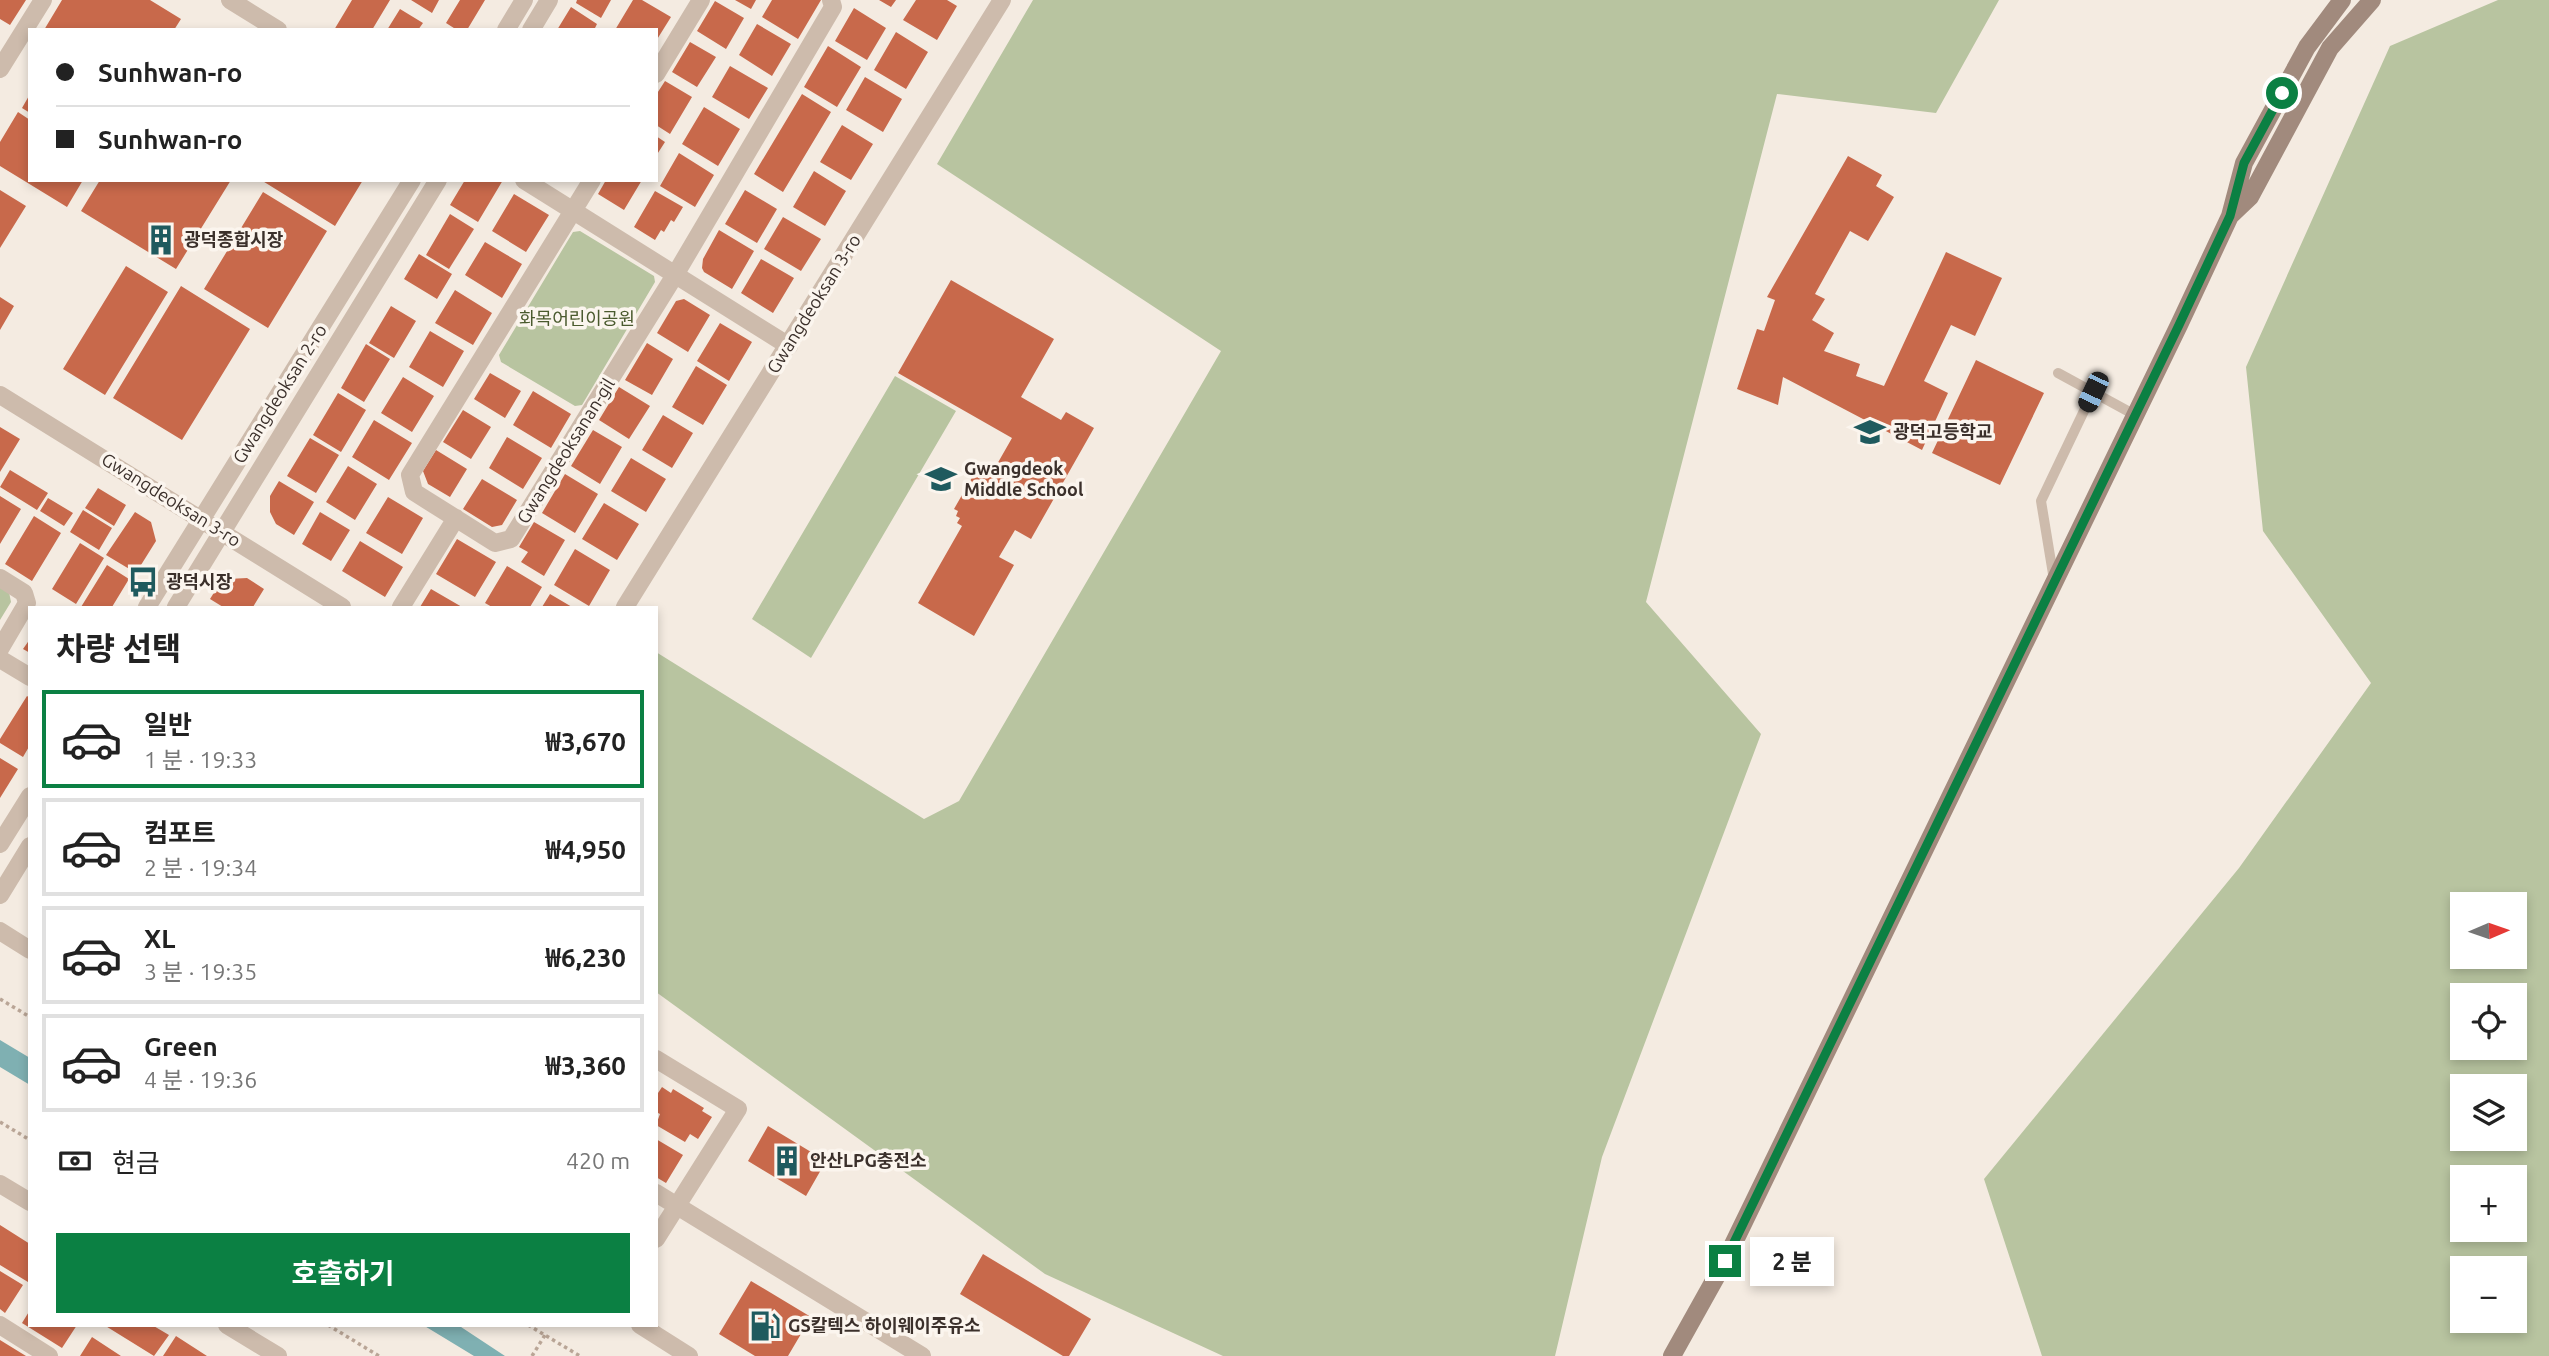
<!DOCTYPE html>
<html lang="ko">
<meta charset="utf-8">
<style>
:root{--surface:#fff;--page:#f2f2f2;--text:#222;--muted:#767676;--line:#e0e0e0;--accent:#0b8043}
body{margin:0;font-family:Ubuntu,"Noto Sans KR",sans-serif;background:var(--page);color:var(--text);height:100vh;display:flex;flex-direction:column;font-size:26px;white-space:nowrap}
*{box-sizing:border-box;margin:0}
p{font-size:23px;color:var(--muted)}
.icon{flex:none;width:38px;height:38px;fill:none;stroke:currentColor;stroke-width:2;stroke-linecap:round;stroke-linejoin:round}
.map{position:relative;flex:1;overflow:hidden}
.panel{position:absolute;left:28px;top:606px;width:630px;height:721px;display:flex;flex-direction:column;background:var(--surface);border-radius:0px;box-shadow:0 4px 10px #0003}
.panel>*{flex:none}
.banner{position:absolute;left:28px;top:28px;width:630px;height:154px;border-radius:0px;box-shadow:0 4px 10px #0003;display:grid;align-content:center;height:154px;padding:0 28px;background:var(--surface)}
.needle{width:46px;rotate:88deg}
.fabs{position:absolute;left:2450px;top:892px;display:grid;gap:14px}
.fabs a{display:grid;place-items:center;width:77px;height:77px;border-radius:0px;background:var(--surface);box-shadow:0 4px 10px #0003;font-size:35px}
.end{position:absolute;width:32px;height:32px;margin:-16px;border:9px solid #0b8043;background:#fff;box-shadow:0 0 0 4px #fff}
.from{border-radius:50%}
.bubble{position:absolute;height:49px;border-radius:0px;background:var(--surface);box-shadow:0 4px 10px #0003;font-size:23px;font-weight:700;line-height:49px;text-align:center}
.car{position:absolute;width:21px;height:42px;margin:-21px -10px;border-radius:9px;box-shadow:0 0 5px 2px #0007;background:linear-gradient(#222 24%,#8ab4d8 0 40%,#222 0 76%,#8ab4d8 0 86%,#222 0)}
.banner b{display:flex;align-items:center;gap:24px;height:66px;font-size:26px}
.banner b+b{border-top:2px solid var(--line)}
.banner i{width:18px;height:18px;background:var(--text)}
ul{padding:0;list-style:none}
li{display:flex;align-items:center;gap:21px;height:98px;margin:0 14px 10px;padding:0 14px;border:4px solid var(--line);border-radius:0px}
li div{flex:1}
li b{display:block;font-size:26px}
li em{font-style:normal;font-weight:700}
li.on{border-color:var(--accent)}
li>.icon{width:63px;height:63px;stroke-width:1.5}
h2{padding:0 28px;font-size:32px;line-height:84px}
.pay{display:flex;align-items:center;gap:18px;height:77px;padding:0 28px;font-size:26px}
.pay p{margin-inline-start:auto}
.button{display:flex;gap:14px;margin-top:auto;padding:14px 28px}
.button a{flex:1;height:80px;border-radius:0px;background:var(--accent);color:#fff;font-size:28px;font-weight:700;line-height:80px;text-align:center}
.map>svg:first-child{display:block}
</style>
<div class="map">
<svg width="2549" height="1356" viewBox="0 0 2549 1356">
<rect width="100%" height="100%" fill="#f4ebe1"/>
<!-- green -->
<path fill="#b8c4a0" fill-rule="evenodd" d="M1033,0H1999L1936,113L1777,94L1646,602L1761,734L1602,1157L1555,1356H1223L1045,1274L656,992V652L924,819L959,801L1221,351L937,164Z
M2498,0H2549V1356H2042L1984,1179L2239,868L2371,683L2263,531L2246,367L2390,46ZM2462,905H2515V957H2462ZM2462,996H2515V1048H2462ZM2462,1087H2515V1139H2462ZM2462,1178H2515V1230H2462ZM2462,1269H2515V1321H2462Z
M580,231L654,276L655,282L582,405L575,406L501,362L499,355L573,232Z
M895,376L956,411L811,658L752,619Z
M0,587L9,592L11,602L0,620Z"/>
<!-- water -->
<path fill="#7fb0b2" d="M0,1040L30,1058V1085L0,1067Z
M423,1325H458L505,1356H474Z"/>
<!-- building -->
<path fill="#c8694b" d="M0,0H26L10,25L0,19Z
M62,0H150L181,19L174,30H44Z
M352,0H390L372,30H334Z
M411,0H439L432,13Z
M460,0H485L467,30H457L446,23Z
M577,0H611L601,18L576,3Z
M633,0H642L671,17L656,41V30H615Z
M735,0H756L751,9Z
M772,0H821L798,39L762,17Z
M879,0H896L891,7Z
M916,0H947L957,6L937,40L903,20Z
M715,1L744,18L726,49L697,31Z
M571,7L597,24L594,30H557Z
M854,8L886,28L867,60L835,41Z
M400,9L423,23L418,30H387Z
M757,24L791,44L772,76L739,55Z
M896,32L928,52L906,89L874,70Z
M690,42L716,57L697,87L672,72Z
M828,46L861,67L837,107L804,87Z
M730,66L768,88L749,119L712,97Z
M865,77L902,99L883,132L846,110Z
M665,81L692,97L670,134L656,125V95Z
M30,94V113L22,108Z
M802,94L831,112L783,192L754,174Z
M704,107L740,129L718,166L682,144Z
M18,112L30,120V180H83L67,207L0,166V142Z
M842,125L873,144L851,180L820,162Z
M656,136L665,142L656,156Z
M679,153L714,175L695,207L660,186Z
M1848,156L1882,175L1876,186L1894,197L1868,241L1850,231L1815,294L1825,299L1812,320L1834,333L1824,351L1860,364L1856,376L1884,386L1946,252L2002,278L1975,336L1951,325L1924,381L1948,393L1922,450L1783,377L1778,405L1737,389L1757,329L1764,331L1775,300L1767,297Z
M814,171L846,191L825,226L793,207Z
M100,180H231L176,269L81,211Z
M261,180H363L335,226Z
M465,180H503L478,222L450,205Z
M606,180H642L624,210L598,194Z
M0,190L26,206L0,248Z
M745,190L777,209L757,243L725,224Z
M655,191L683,207L674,222L671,220L664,232L661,230L655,240L634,227Z
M263,192L327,231L268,328L204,289Z
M514,194L549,215L526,252L492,231Z
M450,214L474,229L449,269L426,255Z
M783,217L821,239L801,271L764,249Z
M719,230L754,251L732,289L704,272L702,268L703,259Z
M485,242L522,264L502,298L465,275Z
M419,254L452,274L437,299L404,279Z
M761,259L794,278L773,313L741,293Z
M126,266L168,292L105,395L63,369Z
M951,280L1054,339L1021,397L1061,420L1066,412L1094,428L1031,539L1015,530L999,557L1014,565L974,636L918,603L962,526L957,523L960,518L956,516L958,511L954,509L974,474L978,476L981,472L985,475L987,470L992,473L1012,438L898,373Z
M181,286L250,329L182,440L113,398Z
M455,290L492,313L473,345L435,323Z
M0,297L14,306L0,330Z
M684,299L710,315L688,352L657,333L676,301Z
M391,306L416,321L394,358L369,343Z
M720,323L752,342L729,381L697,361Z
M430,331L464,351L443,387L409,367Z
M647,343L673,359L652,395L625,380Z
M366,344L390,359L364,402L341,388Z
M1976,360L2044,393L2000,485L1932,453Z
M696,366L727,385L703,425L672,407Z
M490,373L521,391L505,418L474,399Z
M403,377L434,396L412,432L381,413Z
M619,387L650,406L629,439L599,420Z
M533,391L571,414L551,448L513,425Z
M338,393L366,410L341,452L313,435Z
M463,410L491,427L471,459L443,442Z
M663,415L693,433L672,468L642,450Z
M374,420L412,443L389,480L352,457Z
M0,427L20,439L0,472Z
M593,430L622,447L600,484L571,466Z
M507,437L542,458L523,489L489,468Z
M310,438L339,455L316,493L287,476Z
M436,450L467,469L450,497L428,484L423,471Z
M631,458L666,479L646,512L611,491Z
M348,466L377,484L355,520L326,502Z
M10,470L48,493L37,510L0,487Z
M565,474L598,494L575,533L542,513Z
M482,479L517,500L502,525L492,527L463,509Z
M279,481L314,502L294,535L276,524L270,512V496Z
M98,488L126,505L114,526L85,508Z
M0,496L21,509L0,544Z
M388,497L423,518L402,554L366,533Z
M48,498L73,513L64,526L40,511Z
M604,503L639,524L617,560L582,539Z
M83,510L112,528L99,550L70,532Z
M135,512L151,522L156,541L136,573L106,555Z
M320,512L350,530L331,561L302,544Z
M34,516L61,533L32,581L5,564Z
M534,522L565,540L544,576L521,562L528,552L519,547Z
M457,539L496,562L475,597L436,574Z
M360,541L403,567L385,597L342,571Z
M80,543L104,558L76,604L52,589Z
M575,549L610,570L589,606L554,585Z
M107,565L129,579L112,607H81Z
M507,566L542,587L530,607H492L485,603Z
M247,578L264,589L253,607H223L210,599L220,583L228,579Z
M431,589L462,607H420Z
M550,594L572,607H542Z
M30,639V653L23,649Z
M27,696L30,698V745L23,757L0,743V739Z
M0,758L18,769L0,798Z
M662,1087L671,1093L673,1089L704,1108L702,1111L712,1117L698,1139L690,1134L685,1142L656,1125L660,1114L656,1112V1096Z
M768,1126L826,1161L806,1196L748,1161Z
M656,1139L683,1155L666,1183L656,1177Z
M0,1225L30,1244V1279L28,1282L0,1265Z
M983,1254L1091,1319L1069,1356H1063L960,1294Z
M0,1271L23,1285L5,1313L0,1309Z
M751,1281L811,1317L788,1356H755L719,1334Z
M30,1310V1325H77L62,1348L22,1323Z
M104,1325H152L169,1335L154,1356Z
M176,1336L207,1356H163Z
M92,1337L121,1356H80Z
M0,1340L26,1356H0Z"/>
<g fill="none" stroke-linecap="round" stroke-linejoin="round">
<!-- path -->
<path stroke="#b9a596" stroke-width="3.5" stroke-dasharray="3.5 3.5" stroke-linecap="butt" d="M0,999L30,1017
M0,1122L30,1140
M328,1325L379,1356
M528,1325L580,1356
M532,1356L545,1335"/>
<!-- service -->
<path stroke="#cdbbac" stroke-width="10" d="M2058,373L2135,415
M2054,580L2041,501L2093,392"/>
<!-- minor -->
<path stroke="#cdbbac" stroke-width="18" d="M230,0L278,30
M656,74L701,0
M524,180L789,346
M592,180L410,475L414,492L495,543L511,539L675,275L833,7L831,0
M0,578L24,593L27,603L0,649
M401,607L456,518
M0,659L30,677
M656,1059L738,1109L656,1239
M656,1193L922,1356
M0,1325L49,1356"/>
<!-- tertiary -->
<path stroke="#cdbbac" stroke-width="18" d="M506,30L524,0
M531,30L549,0
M0,69L43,0
M0,395L342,607
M147,607L412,180
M176,607L438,180
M625,607L1002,0
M0,844L30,796
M0,895L30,846
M0,931L30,950
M0,1184L30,1202
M227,1325L278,1356
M640,1325L689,1356"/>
<!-- secondary -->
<path stroke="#a18a7d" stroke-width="18" d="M2230,216L2250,197L2330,48L2372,0
M1672,1356L1725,1261L2179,325L2230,216L2244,163L2307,47L2342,0"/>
</g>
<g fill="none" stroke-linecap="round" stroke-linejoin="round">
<!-- route -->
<path stroke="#0b8043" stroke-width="9" d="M1725,1261L2179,325L2230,216L2244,163L2282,93"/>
</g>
<!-- icons -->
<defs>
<g id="building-bare" transform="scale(2.415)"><path d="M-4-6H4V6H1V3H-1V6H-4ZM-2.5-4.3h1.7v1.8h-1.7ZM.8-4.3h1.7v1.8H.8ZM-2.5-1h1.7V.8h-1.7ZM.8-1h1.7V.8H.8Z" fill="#1f5a5e" stroke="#fbf5ee" stroke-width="2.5" paint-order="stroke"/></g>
<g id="school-bare" transform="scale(2.415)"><path d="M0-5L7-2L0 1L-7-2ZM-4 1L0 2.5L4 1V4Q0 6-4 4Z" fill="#1f5a5e" stroke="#fbf5ee" stroke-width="2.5" paint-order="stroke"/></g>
<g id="bus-bare" transform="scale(2.415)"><path d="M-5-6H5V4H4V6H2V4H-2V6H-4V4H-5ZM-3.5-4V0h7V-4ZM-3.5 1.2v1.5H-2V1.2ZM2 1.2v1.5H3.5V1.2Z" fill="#1f5a5e" stroke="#fbf5ee" stroke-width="2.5" paint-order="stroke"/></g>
<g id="fuel-bare" transform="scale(2.415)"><path d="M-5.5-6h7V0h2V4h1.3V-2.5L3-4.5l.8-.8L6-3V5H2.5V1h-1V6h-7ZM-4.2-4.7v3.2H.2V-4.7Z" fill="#1f5a5e" stroke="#fbf5ee" stroke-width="2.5" paint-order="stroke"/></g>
</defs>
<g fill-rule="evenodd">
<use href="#building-bare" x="161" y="240"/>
<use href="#school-bare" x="1870" y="432"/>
<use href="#school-bare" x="941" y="479"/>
<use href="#bus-bare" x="143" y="582"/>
<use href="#building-bare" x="787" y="1161"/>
<use href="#fuel-bare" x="765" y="1326"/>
</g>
<g text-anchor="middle" stroke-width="7" stroke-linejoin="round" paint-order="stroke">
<!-- poi labels -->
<g font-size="18" font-weight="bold" fill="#3b302b" stroke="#fbf5ee" text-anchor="start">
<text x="184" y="246">광덕종합시장</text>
<text x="1893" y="438">광덕고등학교</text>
<text x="964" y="475">Gwangdeok<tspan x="964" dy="21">Middle School</tspan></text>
<text x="166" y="588">광덕시장</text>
<text x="810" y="1167">안산LPG충전소</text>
<text x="788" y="1332">GS칼텍스 하이웨이주유소</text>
</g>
<!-- street labels -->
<g font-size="18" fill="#3b302b" stroke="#fbf5ee">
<text transform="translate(814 304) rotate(-58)" y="6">Gwangdeoksan 3-ro</text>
<text transform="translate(280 394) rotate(-58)" y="6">Gwangdeoksan 2-ro</text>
<text transform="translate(566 451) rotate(-58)" y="6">Gwangdeoksanan-gil</text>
<text transform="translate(171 500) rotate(32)" y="6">Gwangdeoksan 3-ro</text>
</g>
<!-- park labels -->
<g font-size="18" fill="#4a5a2e" stroke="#fbf5ee">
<text x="577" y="325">화목어린이공원</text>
</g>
</g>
</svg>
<div class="fabs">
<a><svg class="needle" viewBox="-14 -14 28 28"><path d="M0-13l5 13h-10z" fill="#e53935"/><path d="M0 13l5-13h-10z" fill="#767676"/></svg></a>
<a><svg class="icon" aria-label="locate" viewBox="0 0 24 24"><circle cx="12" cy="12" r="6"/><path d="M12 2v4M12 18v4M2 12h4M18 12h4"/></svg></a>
<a><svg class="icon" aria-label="layers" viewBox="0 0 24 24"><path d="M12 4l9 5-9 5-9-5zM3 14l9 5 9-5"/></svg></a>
<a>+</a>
<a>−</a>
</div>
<i class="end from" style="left:2282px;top:93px"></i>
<i class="end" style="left:1725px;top:1261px"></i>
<div class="bubble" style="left:1750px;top:1237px;width:84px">2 분</div>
<i class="car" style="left:2093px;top:392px;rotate:205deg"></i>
<div class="banner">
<b><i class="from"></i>Sunhwan-ro</b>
<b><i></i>Sunhwan-ro</b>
</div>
<section class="panel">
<h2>차량 선택</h2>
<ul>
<li class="on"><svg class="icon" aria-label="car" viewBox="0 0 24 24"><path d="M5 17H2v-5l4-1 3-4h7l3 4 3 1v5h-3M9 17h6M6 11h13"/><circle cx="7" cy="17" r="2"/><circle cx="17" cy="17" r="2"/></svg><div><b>일반</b><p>1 분 · 19:33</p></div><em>₩3,670</em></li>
<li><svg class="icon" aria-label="car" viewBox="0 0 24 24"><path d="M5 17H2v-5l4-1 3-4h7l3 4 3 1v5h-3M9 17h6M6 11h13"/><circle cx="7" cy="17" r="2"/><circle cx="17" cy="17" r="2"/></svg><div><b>컴포트</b><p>2 분 · 19:34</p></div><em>₩4,950</em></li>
<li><svg class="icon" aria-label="car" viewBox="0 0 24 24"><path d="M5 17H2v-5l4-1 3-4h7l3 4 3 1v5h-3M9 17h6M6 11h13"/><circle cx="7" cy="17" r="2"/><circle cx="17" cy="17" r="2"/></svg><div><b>XL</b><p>3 분 · 19:35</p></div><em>₩6,230</em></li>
<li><svg class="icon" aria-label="car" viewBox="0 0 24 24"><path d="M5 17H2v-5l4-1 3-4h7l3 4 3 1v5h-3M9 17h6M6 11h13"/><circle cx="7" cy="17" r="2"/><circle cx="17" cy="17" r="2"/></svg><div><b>Green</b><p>4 분 · 19:36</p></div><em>₩3,360</em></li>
</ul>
<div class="pay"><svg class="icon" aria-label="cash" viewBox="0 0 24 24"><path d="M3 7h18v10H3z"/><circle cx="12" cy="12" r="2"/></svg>현금<p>420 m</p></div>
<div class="button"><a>호출하기</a></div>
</section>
</div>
